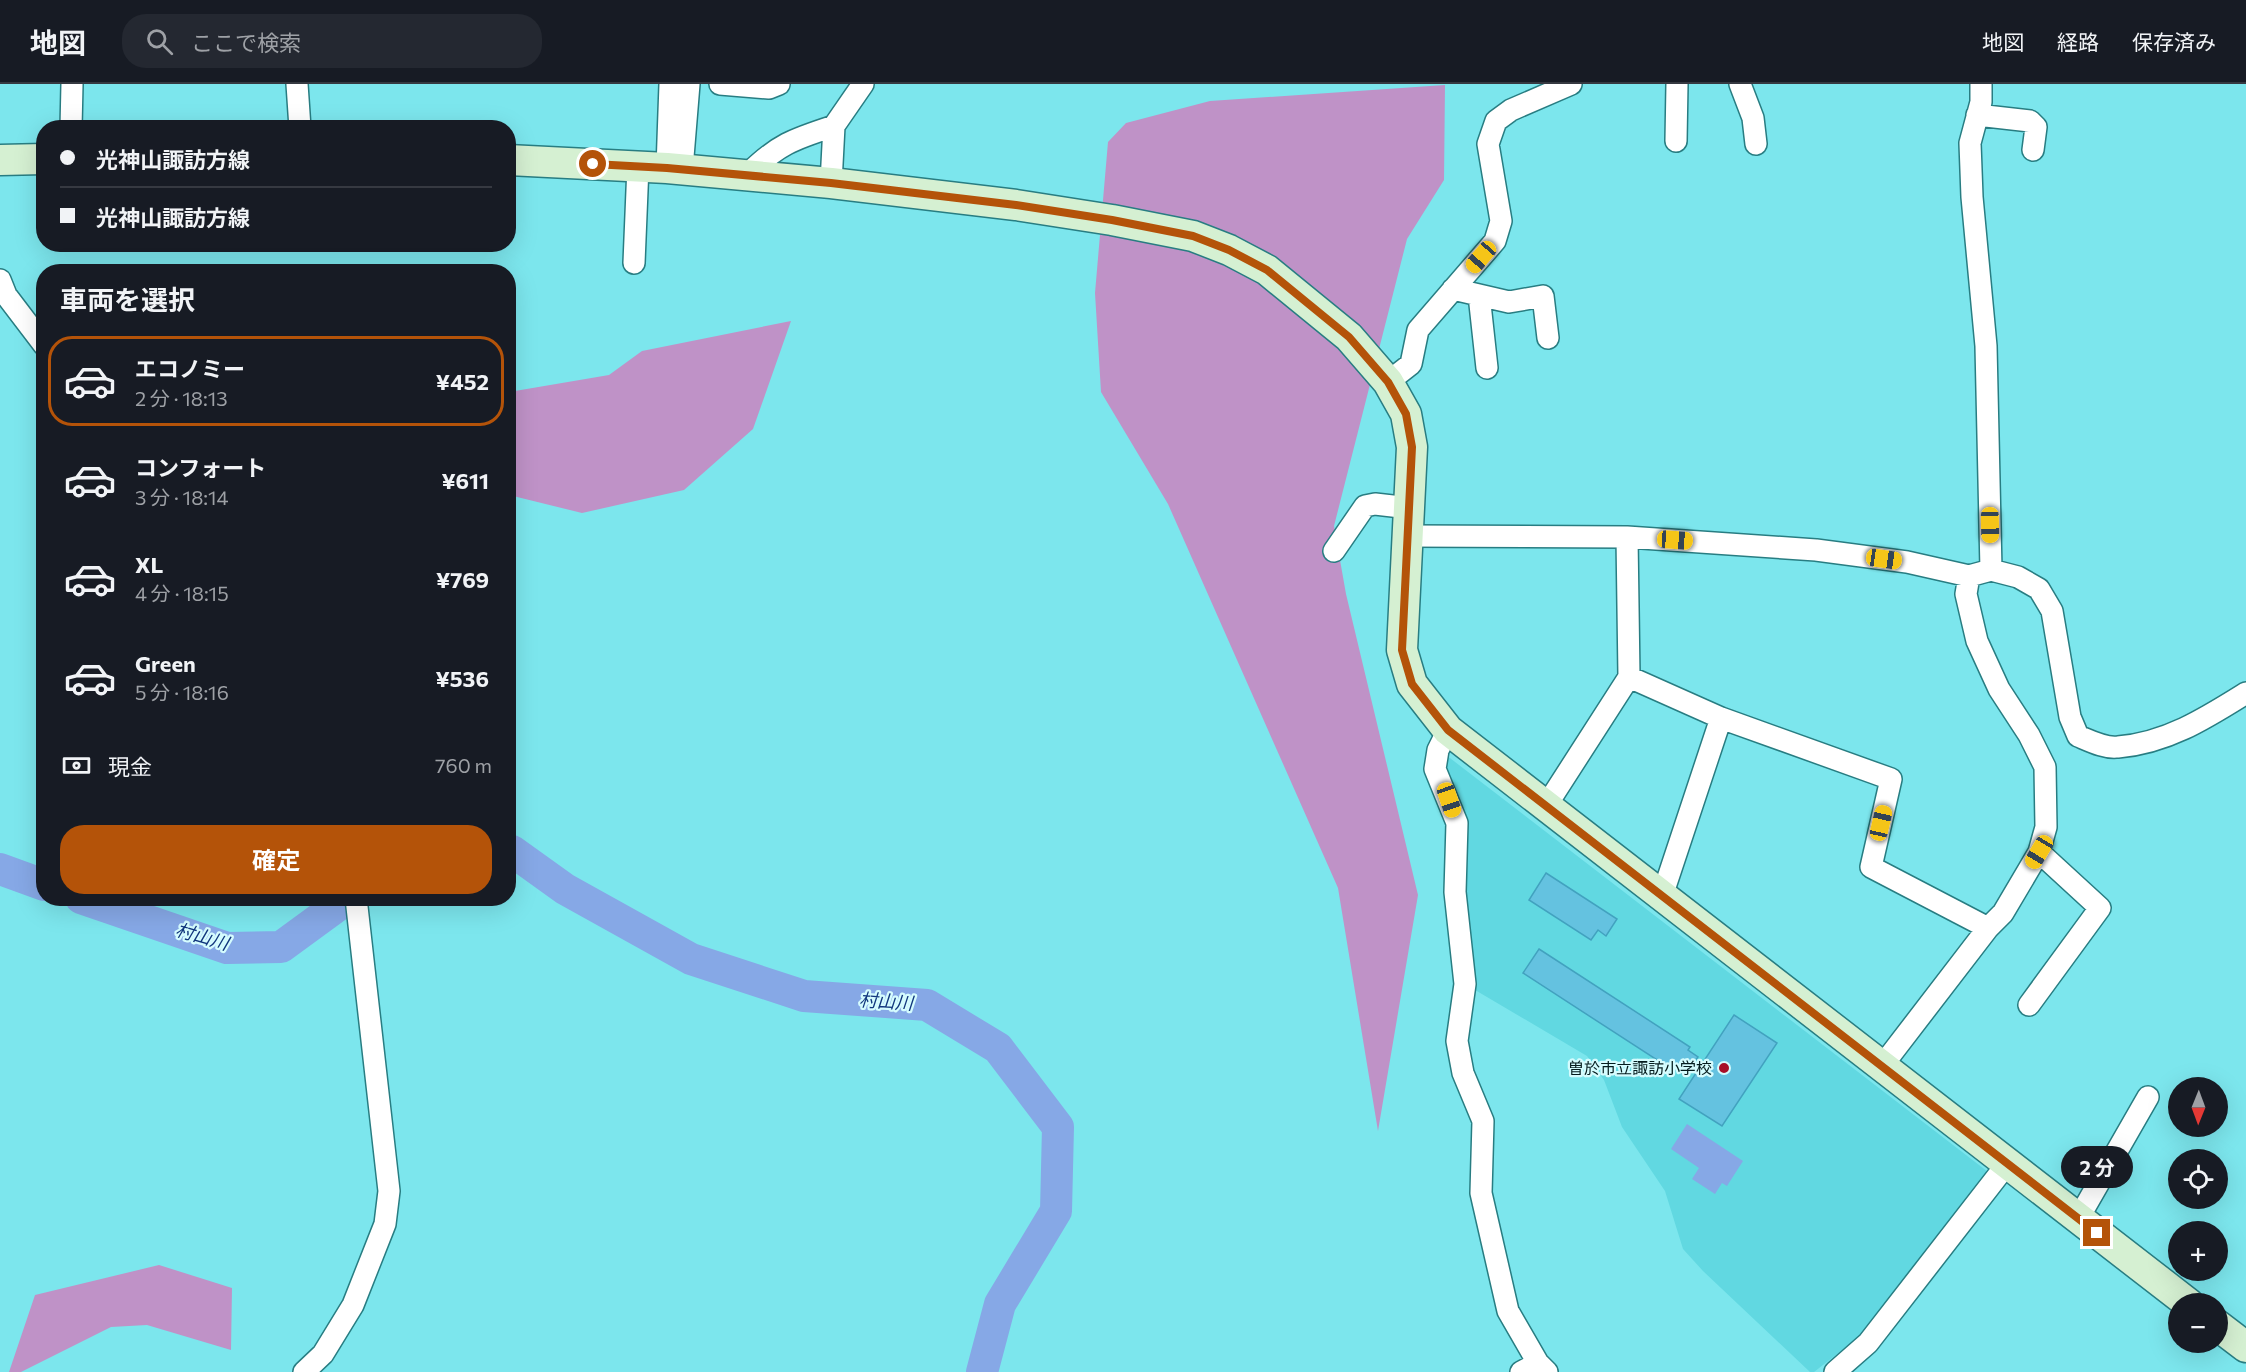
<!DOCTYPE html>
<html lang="ja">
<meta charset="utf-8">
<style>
:root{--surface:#171b24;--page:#242831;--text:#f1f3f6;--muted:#9ea1a6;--line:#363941;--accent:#b45309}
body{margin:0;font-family:Commissioner,"Noto Sans JP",sans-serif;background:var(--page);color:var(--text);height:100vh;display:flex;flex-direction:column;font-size:22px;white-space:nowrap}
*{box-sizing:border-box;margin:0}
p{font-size:20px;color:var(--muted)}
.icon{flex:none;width:33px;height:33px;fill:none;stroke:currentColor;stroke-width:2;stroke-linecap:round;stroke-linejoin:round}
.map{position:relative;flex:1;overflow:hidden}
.side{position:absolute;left:36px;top:180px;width:480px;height:642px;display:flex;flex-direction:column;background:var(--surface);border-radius:24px;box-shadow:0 6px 24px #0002}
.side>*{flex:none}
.banner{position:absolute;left:36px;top:36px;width:480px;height:132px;border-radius:24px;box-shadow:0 6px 24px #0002;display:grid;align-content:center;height:132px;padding:0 24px;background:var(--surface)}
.needle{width:39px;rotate:181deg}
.tools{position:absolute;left:2168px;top:993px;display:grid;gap:12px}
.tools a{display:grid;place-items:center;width:60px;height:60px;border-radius:50%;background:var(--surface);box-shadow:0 6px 24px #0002;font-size:30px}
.end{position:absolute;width:27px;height:27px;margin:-14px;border:8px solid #b45309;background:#fff;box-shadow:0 0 0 3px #fff}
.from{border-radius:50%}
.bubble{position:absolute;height:42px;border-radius:21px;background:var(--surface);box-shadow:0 6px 24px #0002;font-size:20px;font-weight:700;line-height:42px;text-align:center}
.car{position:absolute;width:18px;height:36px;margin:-18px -9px;border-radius:8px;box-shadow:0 0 4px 2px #0007;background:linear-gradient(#f5c518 24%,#345 0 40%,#f5c518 0 76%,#345 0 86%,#f5c518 0)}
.banner b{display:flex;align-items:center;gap:21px;height:57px;font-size:22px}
.banner b+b{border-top:2px solid var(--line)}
.banner i{width:15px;height:15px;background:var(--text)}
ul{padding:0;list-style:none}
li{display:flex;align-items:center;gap:18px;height:90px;margin:0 12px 9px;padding:0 12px;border:3px solid transparent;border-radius:24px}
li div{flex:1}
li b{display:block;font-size:22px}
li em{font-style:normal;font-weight:700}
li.active{border-color:var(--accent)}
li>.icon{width:54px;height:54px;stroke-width:1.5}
h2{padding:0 24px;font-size:27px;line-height:72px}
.pay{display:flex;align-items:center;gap:15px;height:66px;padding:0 24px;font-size:22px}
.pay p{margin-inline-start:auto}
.cta{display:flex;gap:12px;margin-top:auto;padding:12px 24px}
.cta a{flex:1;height:69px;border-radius:24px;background:var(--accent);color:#fff;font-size:24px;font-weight:700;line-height:69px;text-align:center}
header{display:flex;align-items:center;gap:36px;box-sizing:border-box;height:84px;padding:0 30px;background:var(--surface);border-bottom:2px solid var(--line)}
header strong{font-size:28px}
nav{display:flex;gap:33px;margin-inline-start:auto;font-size:21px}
.search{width:420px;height:54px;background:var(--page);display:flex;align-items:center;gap:15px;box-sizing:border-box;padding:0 21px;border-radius:24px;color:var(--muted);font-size:22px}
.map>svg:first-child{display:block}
</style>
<header>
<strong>地図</strong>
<div class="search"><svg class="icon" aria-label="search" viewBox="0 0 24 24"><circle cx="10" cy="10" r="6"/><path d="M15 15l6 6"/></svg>ここで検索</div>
<nav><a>地図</a><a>経路</a><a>保存済み</a></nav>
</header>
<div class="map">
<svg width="2246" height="1288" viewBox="0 0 2246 1288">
<rect width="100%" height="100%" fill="#7ce6ed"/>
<!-- built -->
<path fill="#61d8e1" d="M1446,671L1992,1091L1869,1245L1814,1288H1810L1703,1187L1683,1165L1665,1107L1622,1043L1604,996L1587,972L1470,903L1443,692Z"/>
<!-- green -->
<path fill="#bf92c7" d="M1445,1L1444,96L1407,155L1334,442L1346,510L1418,811L1378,1047L1338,804L1168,420L1101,308L1095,209L1108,58L1126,39L1210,17Z
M791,237L753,345L684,406L582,429L509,411V308L609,291L642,267Z
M159,1181L232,1204L231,1266L147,1241L111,1243L21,1288H9L35,1211Z"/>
<!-- water -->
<path fill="#86a8e6" d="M1687,1040L1743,1077L1727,1102L1722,1099L1715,1110L1692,1095L1699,1084L1671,1065Z"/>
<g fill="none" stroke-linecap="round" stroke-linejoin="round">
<!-- river -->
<path stroke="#86a8e6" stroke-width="32" d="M508,767H512L565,805L691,875L804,912L927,921L998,964L1058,1043L1056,1127L1000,1220L982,1288
M0,785L44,801
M81,814L227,864L281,863L348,814"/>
</g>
<!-- building -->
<path fill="#64c2e0" stroke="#42a2bf" stroke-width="1.5" d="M1546,789L1617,835L1606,852L1598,846L1591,856L1529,816Z
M1539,865L1690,963L1688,966L1698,973L1685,991L1675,985L1674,987L1523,889Z
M1734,931L1777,959L1722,1042L1679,1015Z"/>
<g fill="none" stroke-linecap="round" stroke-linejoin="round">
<!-- minor casing -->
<g stroke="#287d82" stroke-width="24">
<path id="minor" d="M297,0L300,44
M720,0L769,4L779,0
M1740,0L1753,34L1756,60
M1981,0V18L1970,59L1972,113L1986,262L1991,486
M1977,31L2030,37L2036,43L2033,66
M71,44L72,0
M1676,57L1677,0
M667,84L670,0
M682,85L689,0
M747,91C778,60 794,55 834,42
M831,99L834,42L863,0
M634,179L638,82
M0,196L6,211L44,261
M1453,205L1509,218L1543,212L1548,254
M1479,211L1487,284
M1388,298L1411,280L1418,246L1495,157L1501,137L1488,60L1496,37L1511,26L1571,0
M1409,452L1627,453L1816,466L1907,478L1969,492L1991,486L2018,493L2039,505L2052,527L2070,633L2078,652C2090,657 2106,665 2118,663C2167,659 2206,634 2246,609
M1627,453L1629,593L1721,634L1662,812
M1334,467L1365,422L1375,420L1410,424
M1721,634L1891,695L1871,783L1988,844
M1448,646L1438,666L1435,685L1457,739L1455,808L1465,900L1457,957L1463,989L1483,1037L1481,1109L1508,1227L1538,1279L1547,1288
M1546,722L1629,593
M2029,921L2100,824L2039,768
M1882,982L1988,844L2003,829L2039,768L2046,743L2045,683L2029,651L1999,605L1977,557L1966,510L1969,492
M2078,1135L2148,1013
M304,1288L323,1270L353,1221L385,1140L389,1107L356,814
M1521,1288L1538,1279
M1835,1288L1868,1259L2007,1080"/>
</g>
<!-- secondary casing -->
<g stroke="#287d82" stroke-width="33">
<path id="secondary" d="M0,76L44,75
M508,76L667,84L831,99L1016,121L1112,136L1193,152L1229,166L1267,186L1349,253L1388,298L1406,330L1412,363L1402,566L1412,600L1448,646L2189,1220
M2217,1241L2246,1263"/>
</g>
<!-- minor -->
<use href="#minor" stroke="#fff" stroke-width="21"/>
<!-- secondary -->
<use href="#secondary" stroke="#d5f0d2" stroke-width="30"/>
</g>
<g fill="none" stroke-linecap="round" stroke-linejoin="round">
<!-- route -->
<path stroke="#b45309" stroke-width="8" d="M593,80L667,84L831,99L1016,121L1112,136L1193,152L1229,166L1267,186L1349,253L1388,298L1406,330L1412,363L1402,566L1412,600L1448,646L2097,1149"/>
</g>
<!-- markers -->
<circle fill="#a70f28" stroke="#d5fcfe" stroke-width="2" cx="1724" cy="984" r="6"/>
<g text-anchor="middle" stroke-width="4.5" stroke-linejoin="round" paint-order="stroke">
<!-- poi labels -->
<g font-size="16" fill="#041b1d" stroke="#d5fcfe" text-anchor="end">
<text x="1712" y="990">曽於市立諏訪小学校</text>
</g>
<!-- water labels -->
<g font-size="18" font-style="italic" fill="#11367d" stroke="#d5fcfe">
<text transform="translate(202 853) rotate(16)" y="6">村山川</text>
<text transform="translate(886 918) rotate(4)" y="6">村山川</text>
</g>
</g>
</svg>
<div class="tools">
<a><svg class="needle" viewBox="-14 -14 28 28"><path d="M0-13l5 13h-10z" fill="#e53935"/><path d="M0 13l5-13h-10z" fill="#9ea1a6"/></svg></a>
<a><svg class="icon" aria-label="locate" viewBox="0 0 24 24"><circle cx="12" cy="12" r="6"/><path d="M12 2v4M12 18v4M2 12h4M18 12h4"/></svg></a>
<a>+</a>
<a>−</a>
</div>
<i class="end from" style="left:593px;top:80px"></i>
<i class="end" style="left:2097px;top:1149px"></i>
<div class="bubble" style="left:2061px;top:1062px;width:72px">2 分</div>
<i class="car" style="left:1481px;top:173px;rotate:221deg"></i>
<i class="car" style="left:1990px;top:441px;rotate:179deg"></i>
<i class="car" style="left:1675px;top:456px;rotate:94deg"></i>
<i class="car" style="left:1884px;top:475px;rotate:98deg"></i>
<i class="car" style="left:1449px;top:716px;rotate:161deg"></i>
<i class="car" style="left:1881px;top:739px;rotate:13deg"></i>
<i class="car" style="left:2039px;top:768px;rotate:211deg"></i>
<div class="banner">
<b><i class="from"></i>光神山諏訪方線</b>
<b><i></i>光神山諏訪方線</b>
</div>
<section class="side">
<h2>車両を選択</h2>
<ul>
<li class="active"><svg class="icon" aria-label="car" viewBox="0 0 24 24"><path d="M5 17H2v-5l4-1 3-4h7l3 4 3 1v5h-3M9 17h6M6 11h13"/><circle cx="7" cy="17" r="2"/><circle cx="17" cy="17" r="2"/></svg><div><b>エコノミー</b><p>2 分 · 18:13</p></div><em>¥452</em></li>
<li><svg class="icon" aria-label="car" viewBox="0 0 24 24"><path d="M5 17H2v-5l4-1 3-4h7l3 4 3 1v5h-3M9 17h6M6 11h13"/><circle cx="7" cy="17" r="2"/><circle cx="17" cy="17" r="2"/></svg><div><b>コンフォート</b><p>3 分 · 18:14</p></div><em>¥611</em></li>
<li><svg class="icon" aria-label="car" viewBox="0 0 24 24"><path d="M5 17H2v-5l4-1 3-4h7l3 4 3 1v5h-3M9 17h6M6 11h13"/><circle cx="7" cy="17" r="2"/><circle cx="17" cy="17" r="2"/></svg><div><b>XL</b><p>4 分 · 18:15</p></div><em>¥769</em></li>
<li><svg class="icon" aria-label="car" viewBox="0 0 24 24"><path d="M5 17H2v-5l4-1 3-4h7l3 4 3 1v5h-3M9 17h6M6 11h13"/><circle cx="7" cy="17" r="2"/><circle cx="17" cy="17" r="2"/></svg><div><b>Green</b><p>5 分 · 18:16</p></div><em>¥536</em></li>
</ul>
<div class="pay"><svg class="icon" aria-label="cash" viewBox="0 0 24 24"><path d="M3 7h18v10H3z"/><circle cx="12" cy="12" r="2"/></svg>現金<p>760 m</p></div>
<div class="cta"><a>確定</a></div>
</section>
</div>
